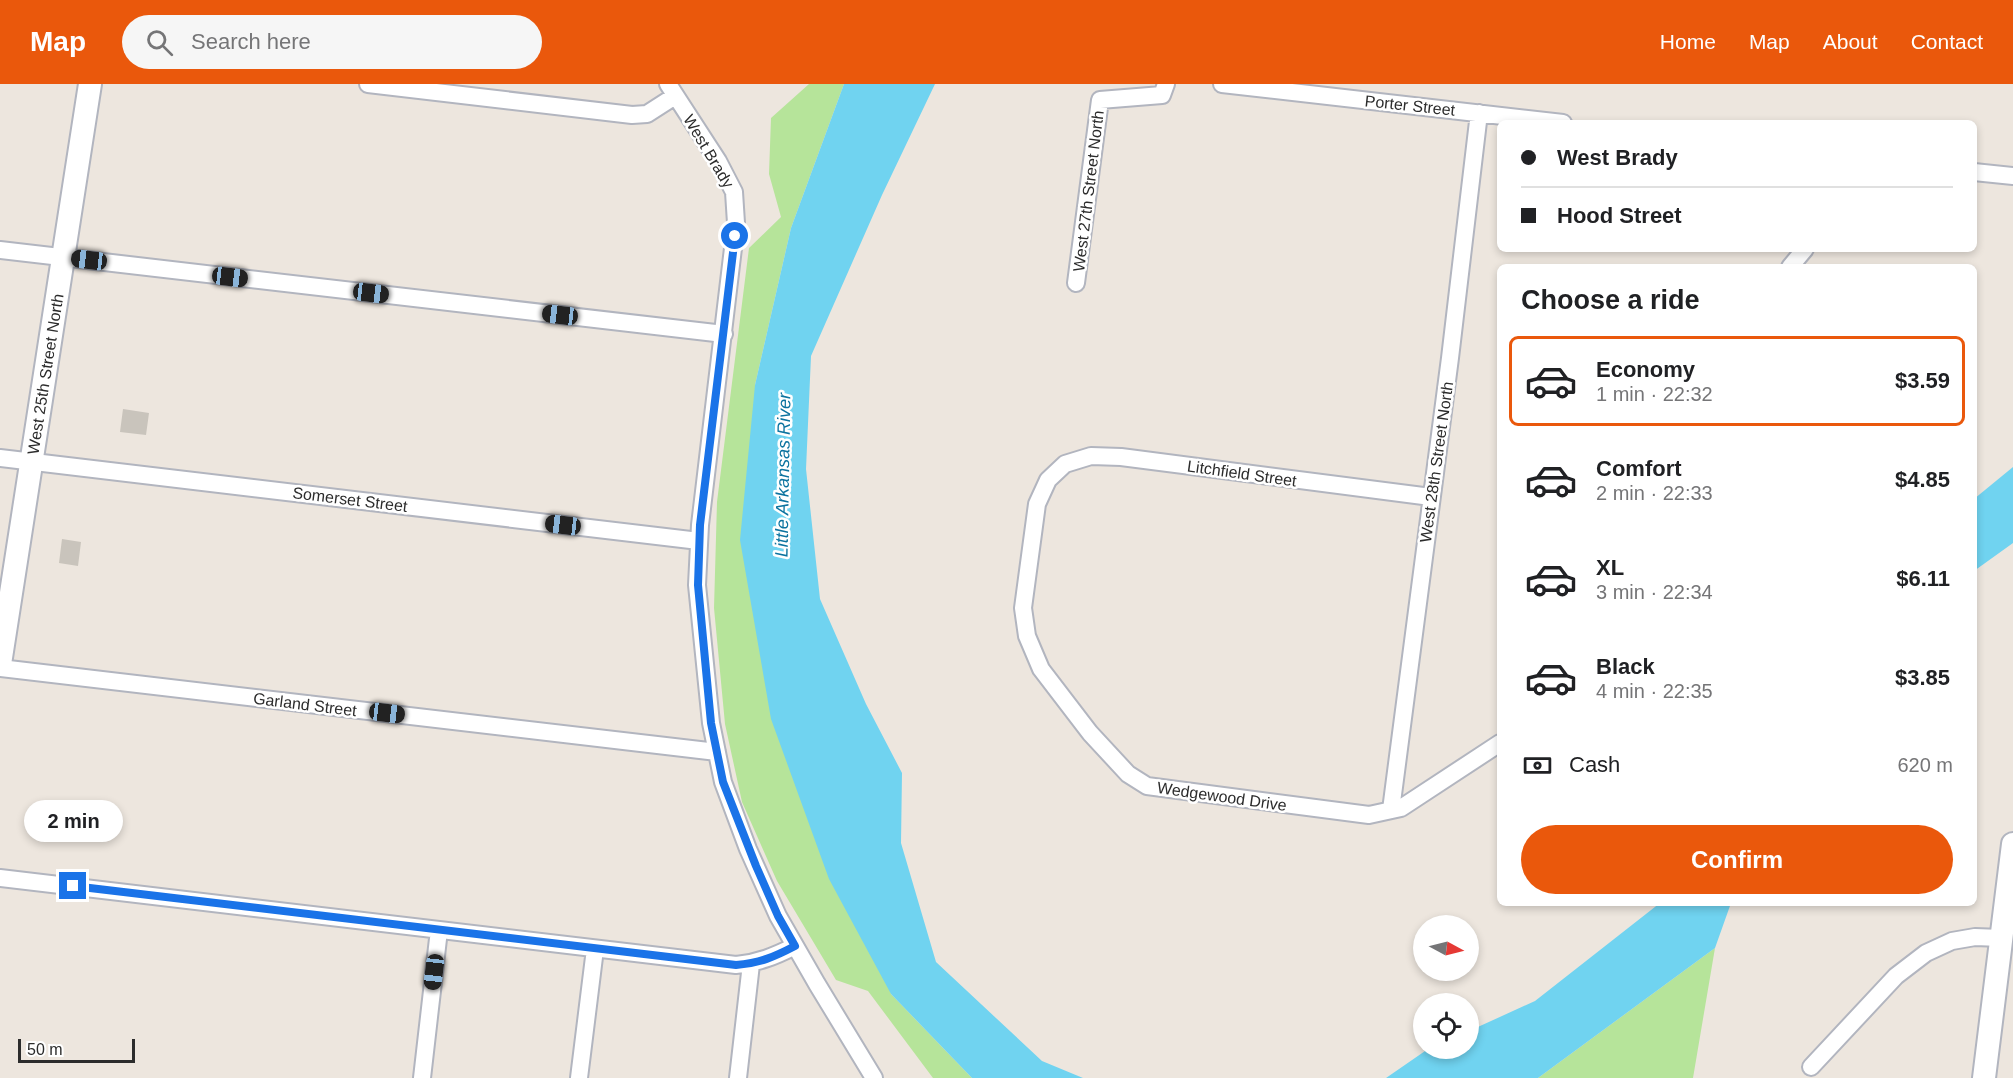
<!DOCTYPE html>
<meta charset="utf-8">
<style>
:root{--surface:#fff;--page:#f6f6f6;--text:#202124;--muted:#757577;--line:#e0e0e0;--accent:#ea580c}
body{margin:0;font-family:Arial,sans-serif;background:var(--page);color:var(--text);height:100vh;display:flex;flex-direction:column;font-size:22px;white-space:nowrap}
*{box-sizing:border-box;margin:0}
p{font-size:20px;color:var(--muted)}
.icon{flex:none;width:33px;height:33px;fill:none;stroke:currentColor;stroke-width:2;stroke-linecap:round;stroke-linejoin:round}
.map{position:relative;flex:1;overflow:hidden}
.details{position:absolute;left:1497px;top:180px;width:480px;height:642px;display:flex;flex-direction:column;background:var(--surface);border-radius:9px;box-shadow:0 3px 9px #0003}
.details>*{flex:none}
.top-card{position:absolute;left:1497px;top:36px;width:480px;height:132px;border-radius:9px;box-shadow:0 3px 9px #0003;display:grid;align-content:center;height:132px;padding:0 24px;background:var(--surface)}
.needle{width:39px;rotate:97deg}
.buttons{position:absolute;left:1413px;top:831px;display:grid;gap:12px}
.buttons a{display:grid;place-items:center;width:66px;height:66px;border-radius:50%;background:var(--surface);box-shadow:0 3px 9px #0003;font-size:30px}
.scale{position:absolute;left:18px;bottom:15px;width:117px;box-sizing:border-box;padding-left:6px;border:3px solid #2c2c2c;border-top:0;font-size:16px;line-height:21px;white-space:nowrap;color:#2c2c2c;-webkit-text-stroke:4px #fff;paint-order:stroke}
.end{position:absolute;width:27px;height:27px;margin:-14px;border:8px solid #1a73e8;background:#fff;box-shadow:0 0 0 3px #fff}
.from{border-radius:50%}
.bubble{position:absolute;height:42px;border-radius:21px;background:var(--surface);box-shadow:0 3px 9px #0003;font-size:20px;font-weight:600;line-height:42px;text-align:center}
.car{position:absolute;width:18px;height:36px;margin:-18px -9px;border-radius:8px;box-shadow:0 0 4px 2px #0007;background:linear-gradient(#222 24%,#8ab4d8 0 40%,#222 0 76%,#8ab4d8 0 86%,#222 0)}
.top-card b{display:flex;align-items:center;gap:21px;height:57px;font-size:22px}
.top-card b+b{border-top:2px solid var(--line)}
.top-card i{width:15px;height:15px;background:var(--text)}
ul{padding:0;list-style:none}
li{display:flex;align-items:center;gap:18px;height:90px;margin:0 12px 9px;padding:0 12px;border:3px solid transparent;border-radius:9px}
li div{flex:1}
li b{display:block;font-size:22px}
li em{font-style:normal;font-weight:600}
li.current{border-color:var(--accent)}
li>.icon{width:54px;height:54px;stroke-width:1.5}
h2{padding:0 24px;font-size:27px;line-height:72px}
.pay{display:flex;align-items:center;gap:15px;height:66px;padding:0 24px;font-size:22px}
.pay p{margin-inline-start:auto}
.action{display:flex;gap:12px;margin-top:auto;padding:12px 24px}
.action a{flex:1;height:69px;border-radius:36px;background:var(--accent);color:#fff;font-size:24px;font-weight:600;line-height:69px;text-align:center}
header{display:flex;align-items:center;gap:36px;box-sizing:border-box;height:84px;padding:0 30px;background:var(--accent);color:#fff}
header strong{font-size:28px}
nav{display:flex;gap:33px;margin-inline-start:auto;font-size:21px}
.search{width:420px;height:54px;background:var(--page);display:flex;align-items:center;gap:15px;box-sizing:border-box;padding:0 21px;border-radius:33px;color:var(--muted);font-size:22px}
.map>svg:first-child{display:block}
</style>
<header>
<strong>Map</strong>
<div class="search"><svg class="icon" aria-label="search" viewBox="0 0 24 24"><circle cx="10" cy="10" r="6"/><path d="M15 15l6 6"/></svg>Search here</div>
<nav><a>Home</a><a>Map</a><a>About</a><a>Contact</a></nav>
</header>
<div class="map">
<svg width="2013" height="994" viewBox="0 0 2013 994">
<rect width="100%" height="100%" fill="#ede6de"/>
<!-- green -->
<path fill="#b6e49a" d="M809,0H844L791,144L755,301L891,910L972,994H933L868,907L836,896L777,797L742,718L725,640L714,524L717,418L749,164L781,133L769,90L771,34Z
M1715,864L1693,994H1538Z"/>
<!-- water -->
<path fill="#70d3f0" d="M844,0H935L882,111L811,272L806,385L820,515L866,620L902,689L901,759L936,878L1042,977L1083,994H972L891,910L829,795L771,635L740,456L755,301L791,144Z
M2013,383V459L1974,487V415Z
M1660,819H1731L1715,864L1538,994H1386L1428,965L1468,964L1469,947L1535,917Z"/>
<!-- building -->
<path fill="#c9c4bc" d="M123,325L149,329L146,351L120,348Z
M62,455L81,458L78,482L59,479Z"/>
<g fill="none" stroke-linecap="round" stroke-linejoin="round">
<!-- street casing -->
<g stroke="#b2b5bf" stroke-width="20">
<path id="street" d="M368,0L632,31L647,30L675,12
M668,0L718,77L734,108L736,139L700,441L697,501L711,639L723,698L748,765L778,832L817,900L874,994
M1222,0L1563,39
M1974,88L2013,92
M0,166L724,250
M1790,183L1805,165
M1076,199L1100,16L1162,11L1166,0
M0,374L699,457
M1431,413L1121,373L1091,372L1065,380L1048,396L1037,420L1023,524L1027,552L1041,585L1090,649L1128,690L1147,702L1369,731L1401,724L1500,659
M0,584L717,668
M1391,726L1450,274L1479,29
M0,794L736,881C758,879 775,872 795,862
M1811,983L1896,892L1926,869L1952,857L1975,853L2001,854
M422,994L439,846
M579,994L595,865
M738,994L751,880"/>
</g>
<!-- secondary casing -->
<g stroke="#b2b5bf" stroke-width="26">
<path id="secondary" d="M0,580L90,0
M1984,994L2013,760"/>
</g>
<!-- street -->
<use href="#street" stroke="#fff" stroke-width="16"/>
<!-- secondary -->
<use href="#secondary" stroke="#fff" stroke-width="22"/>
</g>
<g fill="none" stroke-linecap="round" stroke-linejoin="round">
<!-- route -->
<path stroke="#1a73e8" stroke-width="8" d="M73,802L736,881C760,879 774,873 795,862L778,832L756,782L723,698L711,639L698,501L700,441L735,152"/>
</g>
<g text-anchor="middle" stroke-width="5" stroke-linejoin="round" paint-order="stroke">
<!-- street labels -->
<g font-size="16" fill="#2c2c2c" stroke="#fff">
<text transform="translate(1410 21) rotate(6)" y="6">Porter Street</text>
<text transform="translate(709 67) rotate(59)" y="6">West Brady</text>
<text transform="translate(1088 107) rotate(-83)" y="6">West 27th Street North</text>
<text transform="translate(45 290) rotate(-81)" y="6">West 25th Street North</text>
<text transform="translate(1436 378) rotate(-82)" y="6">West 28th Street North</text>
<text transform="translate(1242 389) rotate(8)" y="6">Litchfield Street</text>
<text transform="translate(350 415) rotate(7)" y="6">Somerset Street</text>
<text transform="translate(305 620) rotate(7)" y="6">Garland Street</text>
<text transform="translate(1222 712) rotate(8)" y="6">Wedgewood Drive</text>
</g>
<!-- water labels -->
<g font-size="18" font-style="italic" fill="#0c739f" stroke="#fff">
<text transform="translate(783 391) rotate(-89)" y="6">Little Arkansas River</text>
</g>
</g>
</svg>
<div class="buttons">
<a><svg class="needle" viewBox="-14 -14 28 28"><path d="M0-13l5 13h-10z" fill="#e53935"/><path d="M0 13l5-13h-10z" fill="#757577"/></svg></a>
<a><svg class="icon" aria-label="locate" viewBox="0 0 24 24"><circle cx="12" cy="12" r="6"/><path d="M12 2v4M12 18v4M2 12h4M18 12h4"/></svg></a>
</div>
<div class="scale">50 m</div>
<i class="end from" style="left:735px;top:152px"></i>
<i class="end" style="left:73px;top:802px"></i>
<div class="bubble" style="left:24px;top:716px;width:99px">2 min</div>
<i class="car" style="left:89px;top:176px;rotate:277deg"></i>
<i class="car" style="left:230px;top:193px;rotate:97deg"></i>
<i class="car" style="left:371px;top:209px;rotate:97deg"></i>
<i class="car" style="left:560px;top:231px;rotate:277deg"></i>
<i class="car" style="left:563px;top:441px;rotate:277deg"></i>
<i class="car" style="left:387px;top:629px;rotate:97deg"></i>
<i class="car" style="left:434px;top:888px;rotate:187deg"></i>
<div class="top-card">
<b><i class="from"></i>West Brady</b>
<b><i></i>Hood Street</b>
</div>
<section class="details">
<h2>Choose a ride</h2>
<ul>
<li class="current"><svg class="icon" aria-label="car" viewBox="0 0 24 24"><path d="M5 17H2v-5l4-1 3-4h7l3 4 3 1v5h-3M9 17h6M6 11h13"/><circle cx="7" cy="17" r="2"/><circle cx="17" cy="17" r="2"/></svg><div><b>Economy</b><p>1 min · 22:32</p></div><em>$3.59</em></li>
<li><svg class="icon" aria-label="car" viewBox="0 0 24 24"><path d="M5 17H2v-5l4-1 3-4h7l3 4 3 1v5h-3M9 17h6M6 11h13"/><circle cx="7" cy="17" r="2"/><circle cx="17" cy="17" r="2"/></svg><div><b>Comfort</b><p>2 min · 22:33</p></div><em>$4.85</em></li>
<li><svg class="icon" aria-label="car" viewBox="0 0 24 24"><path d="M5 17H2v-5l4-1 3-4h7l3 4 3 1v5h-3M9 17h6M6 11h13"/><circle cx="7" cy="17" r="2"/><circle cx="17" cy="17" r="2"/></svg><div><b>XL</b><p>3 min · 22:34</p></div><em>$6.11</em></li>
<li><svg class="icon" aria-label="car" viewBox="0 0 24 24"><path d="M5 17H2v-5l4-1 3-4h7l3 4 3 1v5h-3M9 17h6M6 11h13"/><circle cx="7" cy="17" r="2"/><circle cx="17" cy="17" r="2"/></svg><div><b>Black</b><p>4 min · 22:35</p></div><em>$3.85</em></li>
</ul>
<div class="pay"><svg class="icon" aria-label="cash" viewBox="0 0 24 24"><path d="M3 7h18v10H3z"/><circle cx="12" cy="12" r="2"/></svg>Cash<p>620 m</p></div>
<div class="action"><a>Confirm</a></div>
</section>
</div>
